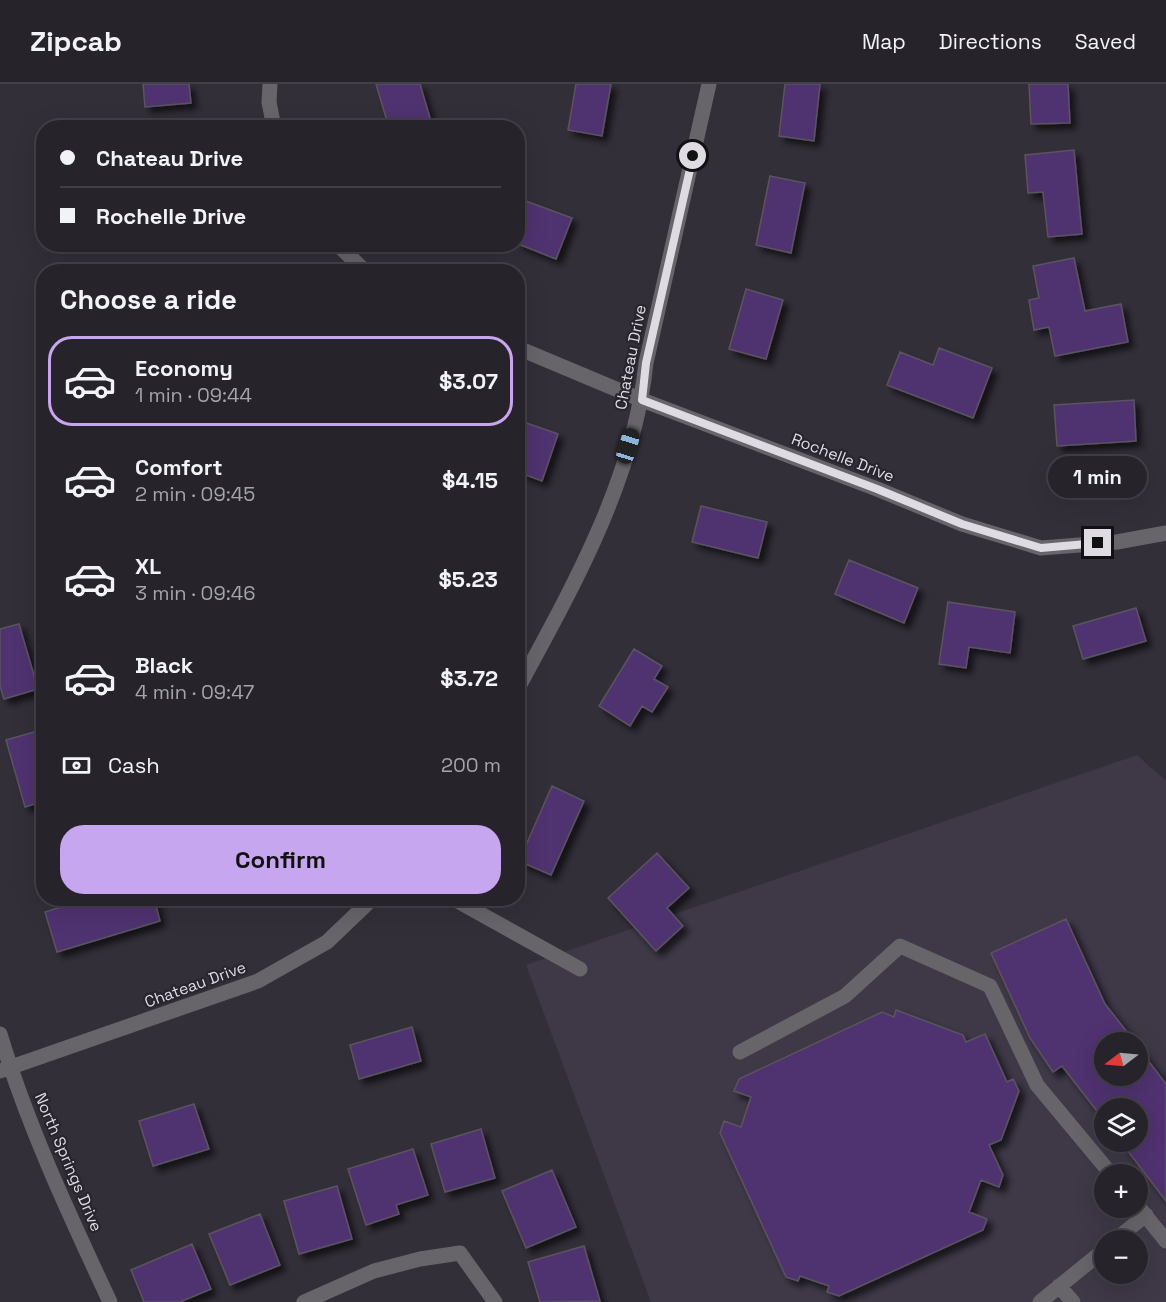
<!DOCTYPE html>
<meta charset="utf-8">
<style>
:root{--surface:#26232b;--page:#2e2b33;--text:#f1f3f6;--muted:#a4a4a9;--line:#424047;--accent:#c7a6f0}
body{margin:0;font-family:"Space Grotesk",sans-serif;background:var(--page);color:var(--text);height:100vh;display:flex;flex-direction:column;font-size:22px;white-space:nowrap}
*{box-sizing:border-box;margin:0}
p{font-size:20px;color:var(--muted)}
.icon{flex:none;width:33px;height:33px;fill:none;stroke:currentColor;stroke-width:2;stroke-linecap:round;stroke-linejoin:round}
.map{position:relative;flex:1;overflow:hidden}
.sheet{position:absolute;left:36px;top:180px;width:489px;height:642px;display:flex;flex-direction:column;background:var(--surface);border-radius:24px;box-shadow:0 6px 24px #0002,0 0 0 2px var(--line)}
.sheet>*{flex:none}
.top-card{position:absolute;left:36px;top:36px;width:489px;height:132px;border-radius:24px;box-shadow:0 6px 24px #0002,0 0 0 2px var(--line);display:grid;align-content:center;height:132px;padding:0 24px;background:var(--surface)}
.needle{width:39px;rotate:254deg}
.controls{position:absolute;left:1094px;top:948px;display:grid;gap:12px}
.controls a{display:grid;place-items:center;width:54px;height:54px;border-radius:50%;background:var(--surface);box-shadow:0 6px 24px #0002,0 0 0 2px var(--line);font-size:30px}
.end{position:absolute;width:27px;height:27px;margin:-14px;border:8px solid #dedce2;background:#111;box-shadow:0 0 0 3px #111}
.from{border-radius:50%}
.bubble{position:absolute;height:42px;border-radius:21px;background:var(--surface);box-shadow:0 6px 24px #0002,0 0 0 2px var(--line);font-size:20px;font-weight:800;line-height:42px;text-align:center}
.car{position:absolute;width:18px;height:36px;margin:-18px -9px;border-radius:8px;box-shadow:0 0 4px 2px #0007;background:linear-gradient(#222 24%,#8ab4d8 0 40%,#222 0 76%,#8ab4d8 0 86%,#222 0)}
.top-card b{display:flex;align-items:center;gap:21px;height:57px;font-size:22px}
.top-card b+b{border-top:2px solid var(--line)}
.top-card i{width:15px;height:15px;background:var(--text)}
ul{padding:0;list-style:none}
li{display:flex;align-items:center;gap:18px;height:90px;margin:0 12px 9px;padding:0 12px;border:3px solid transparent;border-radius:24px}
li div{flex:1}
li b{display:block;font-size:22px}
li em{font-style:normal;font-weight:800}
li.current{border-color:var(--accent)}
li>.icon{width:54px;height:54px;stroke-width:1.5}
h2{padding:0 24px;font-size:27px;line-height:72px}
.pay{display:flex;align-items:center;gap:15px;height:66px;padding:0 24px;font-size:22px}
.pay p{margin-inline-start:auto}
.primary-button{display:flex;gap:12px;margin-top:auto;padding:12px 24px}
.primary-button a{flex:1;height:69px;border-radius:24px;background:var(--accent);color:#111;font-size:24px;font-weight:800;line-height:69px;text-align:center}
header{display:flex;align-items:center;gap:36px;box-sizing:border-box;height:84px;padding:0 30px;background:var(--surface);border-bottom:2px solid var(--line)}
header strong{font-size:28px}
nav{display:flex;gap:33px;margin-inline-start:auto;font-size:21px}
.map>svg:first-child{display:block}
</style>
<header>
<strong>Zipcab</strong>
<nav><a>Map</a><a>Directions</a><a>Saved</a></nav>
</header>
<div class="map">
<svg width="1166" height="1218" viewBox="0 0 1166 1218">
<defs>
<filter id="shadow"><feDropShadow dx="5.5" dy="5.5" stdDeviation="3" flood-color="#0009"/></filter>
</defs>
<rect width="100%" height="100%" fill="#332f39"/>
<!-- built -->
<path fill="#3e3847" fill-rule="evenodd" d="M1137,671L1166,697V1218H651L526,881ZM1104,958H1137V992H1104ZM1104,1024H1137V1058H1104ZM1104,1090H1137V1124H1104ZM1104,1156H1137V1190H1104Z"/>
<!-- building -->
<path fill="#50336f" stroke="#59545f" stroke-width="1.5" filter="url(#shadow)" d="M143,0H189L191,19L145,23Z
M376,0H420L433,44H389Z
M576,0H611L602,52L568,46Z
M785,0H820L814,57L779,52Z
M1029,0H1068L1070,39L1031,40Z
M1074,66L1082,150L1048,153L1043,108L1028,109L1025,71Z
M770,92L805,99L791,169L756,161Z
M523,116L572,134L556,175L518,160V130Z
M1074,174L1085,227L1121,220L1128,258L1055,272L1049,243L1034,246L1029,216L1039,214L1033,182Z
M746,205L783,216L766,275L729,265Z
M939,264L992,284L973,334L887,301L900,268L933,281Z
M1134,316L1136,357L1057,362L1054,321Z
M518,336L558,350L542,397L518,388Z
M701,422L767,438L758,474L692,458Z
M849,476L918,504L904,539L835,510Z
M948,518L1015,528L1010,569L969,563L966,584L939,580Z
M1136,524L1146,557L1083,575L1073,542Z
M19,540L38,605L4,615L0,602V545Z
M634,565L662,582L654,595L668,603L652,628L642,622L630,642L599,622Z
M41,646L44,717L25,723L6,656Z
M552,702L584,717L551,791L519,777Z
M657,769L689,804L667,824L683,842L656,867L608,814Z
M89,814H154L160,837L57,868L45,828Z
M1066,835L1105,920L1135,958H1104V992H1137V962L1166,1000V1117L1121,1058H1137V1024H1104V1036L1062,982L1053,988L1030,954L991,869Z
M896,926L963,951L966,958L985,950L1007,998L1013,995L1019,1007L1001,1056L989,1061L1003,1091L999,1103L981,1096L969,1128L987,1135L983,1146L839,1212L827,1208L829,1202L800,1192L798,1197L786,1193L720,1049L724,1037L741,1043L751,1013L734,1007L739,995L882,928L894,933Z
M412,943L421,977L359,995L350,961Z
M194,1020L209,1065L153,1082L139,1037Z
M481,1045L495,1094L445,1108L431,1060Z
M413,1065L428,1111L396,1121L399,1130L366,1141L348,1085Z
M552,1086L576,1143L526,1164L502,1107Z
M337,1102L352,1155L299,1170L284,1117Z
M260,1130L280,1181L230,1201L209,1150Z
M192,1160L211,1205L180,1218H144L131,1186Z
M584,1162L600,1217L540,1218L528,1178Z"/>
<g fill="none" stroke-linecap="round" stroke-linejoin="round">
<!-- minor -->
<path stroke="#67656a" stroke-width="15" d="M270,0L269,18L274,44
M337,160L366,188
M518,264L642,316L877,405L962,440L1041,464L1117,458L1166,449
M518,604C573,503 634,395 646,279L709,0
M452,814L580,885
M0,950C28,1043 69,1130 110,1218
M740,968L845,912L900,862L990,902L1037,1001L1111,1090
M0,987L258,897L327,858L373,814
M1137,1121L1166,1157
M1115,1156L1146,1131
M1059,1202L1073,1218
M304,1218L374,1187L420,1175L460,1169L495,1218
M1040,1218L1104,1166"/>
</g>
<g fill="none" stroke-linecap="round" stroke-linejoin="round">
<!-- route -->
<path stroke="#dedce2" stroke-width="8" d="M693,72L646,279L642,316L877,405L962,440L1041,464L1098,459"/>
</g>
<g text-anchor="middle" stroke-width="4.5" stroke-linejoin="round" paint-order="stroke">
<!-- street labels -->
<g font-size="16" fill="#dedce2" stroke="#29252f">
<text transform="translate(630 273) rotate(-79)" y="6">Chateau Drive</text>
<text transform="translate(843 373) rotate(21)" y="6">Rochelle Drive</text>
<text transform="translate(195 900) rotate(-20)" y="6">Chateau Drive</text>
<text transform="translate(69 1078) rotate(67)" y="6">North Springs Drive</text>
</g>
</g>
</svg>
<div class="controls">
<a><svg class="needle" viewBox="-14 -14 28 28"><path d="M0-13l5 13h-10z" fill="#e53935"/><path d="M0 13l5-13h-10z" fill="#a4a4a9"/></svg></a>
<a><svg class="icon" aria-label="layers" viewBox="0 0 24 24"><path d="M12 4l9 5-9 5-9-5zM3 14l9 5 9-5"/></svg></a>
<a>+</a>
<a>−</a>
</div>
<i class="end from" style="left:693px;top:72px"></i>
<i class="end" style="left:1098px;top:459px"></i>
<div class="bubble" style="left:1048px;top:372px;width:99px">1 min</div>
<i class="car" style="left:628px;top:362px;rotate:17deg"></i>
<div class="top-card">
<b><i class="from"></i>Chateau Drive</b>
<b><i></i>Rochelle Drive</b>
</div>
<section class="sheet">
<h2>Choose a ride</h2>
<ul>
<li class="current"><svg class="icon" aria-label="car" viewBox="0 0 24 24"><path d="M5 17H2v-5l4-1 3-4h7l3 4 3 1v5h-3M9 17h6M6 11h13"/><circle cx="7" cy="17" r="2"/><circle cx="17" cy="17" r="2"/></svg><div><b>Economy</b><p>1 min · 09:44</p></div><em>$3.07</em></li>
<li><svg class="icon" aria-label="car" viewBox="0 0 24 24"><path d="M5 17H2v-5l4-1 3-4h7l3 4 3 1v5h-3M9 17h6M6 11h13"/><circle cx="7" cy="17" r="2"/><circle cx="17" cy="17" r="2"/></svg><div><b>Comfort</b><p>2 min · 09:45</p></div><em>$4.15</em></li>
<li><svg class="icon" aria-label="car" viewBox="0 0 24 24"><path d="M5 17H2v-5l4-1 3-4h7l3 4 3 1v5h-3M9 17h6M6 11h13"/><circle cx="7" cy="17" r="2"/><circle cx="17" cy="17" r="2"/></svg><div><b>XL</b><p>3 min · 09:46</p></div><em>$5.23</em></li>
<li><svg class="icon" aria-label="car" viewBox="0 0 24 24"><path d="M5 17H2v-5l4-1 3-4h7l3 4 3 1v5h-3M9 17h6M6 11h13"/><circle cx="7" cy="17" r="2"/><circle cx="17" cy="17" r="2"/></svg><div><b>Black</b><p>4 min · 09:47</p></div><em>$3.72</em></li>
</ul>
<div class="pay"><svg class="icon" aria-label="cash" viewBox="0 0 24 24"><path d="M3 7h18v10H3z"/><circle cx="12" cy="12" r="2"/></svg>Cash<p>200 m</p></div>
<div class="primary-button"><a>Confirm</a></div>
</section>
</div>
